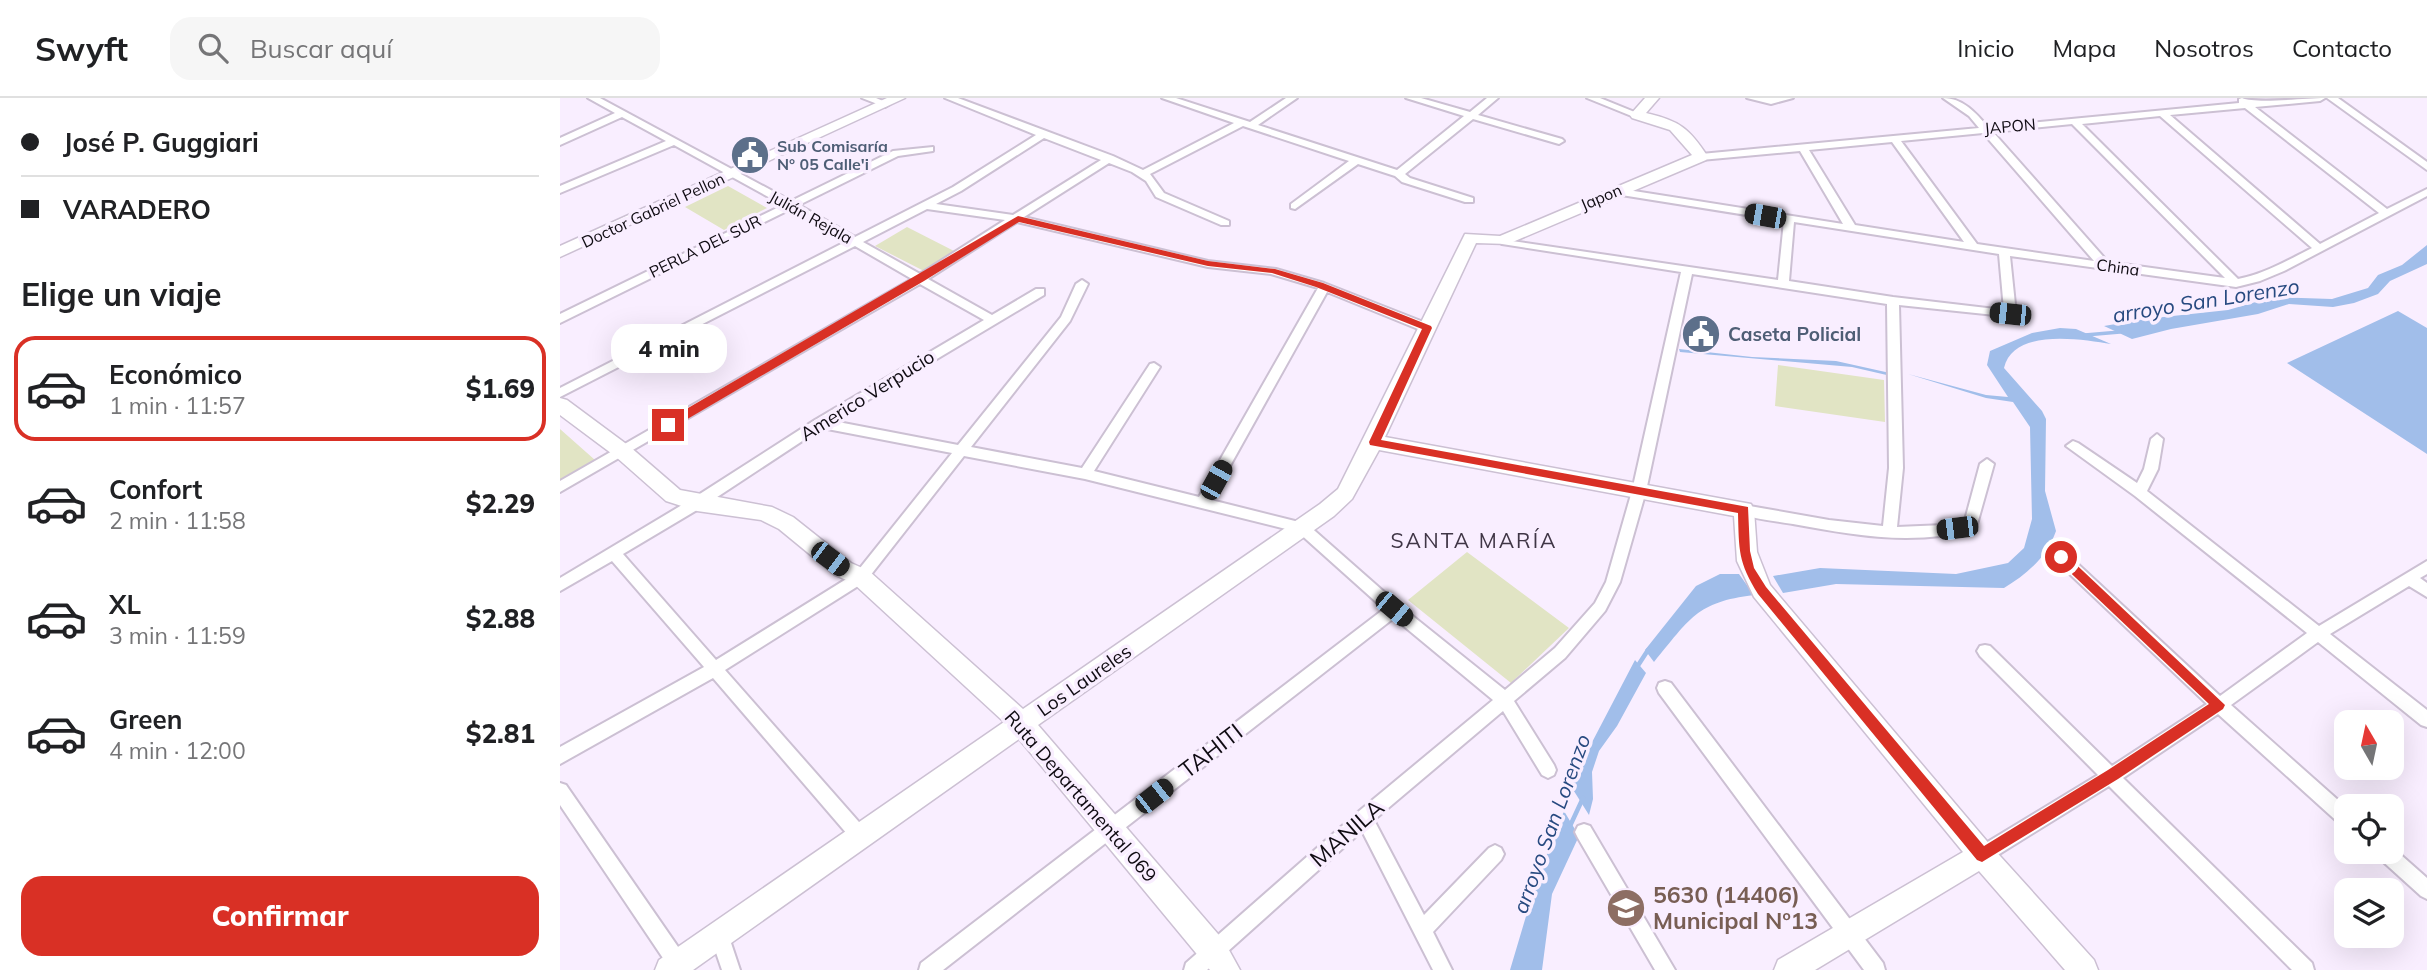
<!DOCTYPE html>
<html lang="es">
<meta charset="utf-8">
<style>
:root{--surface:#fff;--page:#f6f6f6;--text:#202124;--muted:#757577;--line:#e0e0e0;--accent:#d93025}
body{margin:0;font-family:Mulish,sans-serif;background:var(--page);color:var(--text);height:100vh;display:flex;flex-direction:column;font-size:26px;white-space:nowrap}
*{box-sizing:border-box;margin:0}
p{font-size:23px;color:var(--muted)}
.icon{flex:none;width:38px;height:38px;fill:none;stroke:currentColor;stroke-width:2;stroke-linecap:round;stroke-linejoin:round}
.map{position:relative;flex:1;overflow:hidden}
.panel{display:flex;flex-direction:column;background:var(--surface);width:560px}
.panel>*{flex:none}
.hud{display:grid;align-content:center;height:154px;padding:0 21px;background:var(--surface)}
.needle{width:46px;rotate:351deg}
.buttons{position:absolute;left:1774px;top:612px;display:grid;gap:14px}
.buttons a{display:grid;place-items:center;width:70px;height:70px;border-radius:14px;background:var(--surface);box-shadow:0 7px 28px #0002;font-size:35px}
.end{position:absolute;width:32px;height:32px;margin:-16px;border:9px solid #d93025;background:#fff;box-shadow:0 0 0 4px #fff}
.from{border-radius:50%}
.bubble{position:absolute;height:49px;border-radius:21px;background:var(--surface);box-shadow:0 7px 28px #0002;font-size:23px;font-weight:800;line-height:49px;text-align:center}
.car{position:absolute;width:21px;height:42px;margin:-21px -10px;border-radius:9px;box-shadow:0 0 5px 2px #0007;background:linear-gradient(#222 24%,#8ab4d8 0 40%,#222 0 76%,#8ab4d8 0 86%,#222 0)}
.hud b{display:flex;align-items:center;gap:24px;height:66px;font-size:26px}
.hud b+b{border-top:2px solid var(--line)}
.hud i{width:18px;height:18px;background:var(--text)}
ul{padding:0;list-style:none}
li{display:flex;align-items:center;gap:21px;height:105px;margin:0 14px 10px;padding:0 7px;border:4px solid transparent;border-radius:21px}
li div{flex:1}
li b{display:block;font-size:26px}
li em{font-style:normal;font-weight:800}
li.on{border-color:var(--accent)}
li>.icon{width:63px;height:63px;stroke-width:1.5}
h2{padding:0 21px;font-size:32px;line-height:84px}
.primary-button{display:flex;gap:14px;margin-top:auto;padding:14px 21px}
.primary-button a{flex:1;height:80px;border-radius:21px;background:var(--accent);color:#fff;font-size:28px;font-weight:800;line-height:80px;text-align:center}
header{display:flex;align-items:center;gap:42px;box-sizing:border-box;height:98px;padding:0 35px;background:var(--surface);border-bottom:2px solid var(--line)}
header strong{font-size:33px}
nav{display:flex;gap:38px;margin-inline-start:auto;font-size:24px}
.search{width:490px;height:63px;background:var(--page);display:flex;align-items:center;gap:18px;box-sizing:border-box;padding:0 24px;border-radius:21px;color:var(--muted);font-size:26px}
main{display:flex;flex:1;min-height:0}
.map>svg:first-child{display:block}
</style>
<header>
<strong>Swyft</strong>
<div class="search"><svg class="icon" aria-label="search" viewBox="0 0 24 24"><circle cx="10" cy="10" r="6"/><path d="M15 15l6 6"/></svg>Buscar aquí</div>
<nav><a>Inicio</a><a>Mapa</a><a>Nosotros</a><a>Contacto</a></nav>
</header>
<main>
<section class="panel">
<div class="hud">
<b><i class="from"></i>José P. Guggiari</b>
<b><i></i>VARADERO</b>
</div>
<h2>Elige un viaje</h2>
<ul>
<li class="on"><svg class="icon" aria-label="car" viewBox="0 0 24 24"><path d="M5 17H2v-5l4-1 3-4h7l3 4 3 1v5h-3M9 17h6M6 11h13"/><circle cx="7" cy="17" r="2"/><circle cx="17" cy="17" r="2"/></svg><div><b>Económico</b><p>1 min · 11:57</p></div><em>$1.69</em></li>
<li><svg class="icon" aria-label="car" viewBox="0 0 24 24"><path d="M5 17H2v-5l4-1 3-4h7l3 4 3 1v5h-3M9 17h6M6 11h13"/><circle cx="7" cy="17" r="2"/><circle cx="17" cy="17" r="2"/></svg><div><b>Confort</b><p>2 min · 11:58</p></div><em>$2.29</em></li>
<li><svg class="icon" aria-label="car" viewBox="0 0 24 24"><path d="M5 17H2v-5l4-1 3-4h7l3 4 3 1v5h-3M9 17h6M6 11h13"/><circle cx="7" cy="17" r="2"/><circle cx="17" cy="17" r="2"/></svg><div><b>XL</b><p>3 min · 11:59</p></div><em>$2.88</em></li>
<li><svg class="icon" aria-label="car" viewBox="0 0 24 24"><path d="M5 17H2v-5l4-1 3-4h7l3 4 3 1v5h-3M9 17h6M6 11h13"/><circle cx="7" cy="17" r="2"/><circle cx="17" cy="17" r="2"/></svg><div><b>Green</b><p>4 min · 12:00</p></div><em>$2.81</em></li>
</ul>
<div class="primary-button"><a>Confirmar</a></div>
</section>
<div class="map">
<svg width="1867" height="872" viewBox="0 0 1867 872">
<rect width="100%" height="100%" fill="#f9eeff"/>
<!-- green -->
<path fill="#e1e4c4" d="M168,88L207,110L164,132L125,109Z
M347,129L396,154L364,173L315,148Z
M1218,267L1324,282L1325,324L1215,308Z
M0,331L35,362L0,382Z
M907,454L1009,530L951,585L848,502Z"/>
<!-- water -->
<path fill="#a1beea" d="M1867,147V166L1830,183L1818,196L1794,205L1773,209L1729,206L1698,216L1611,231L1572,241L1544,228L1585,221L1668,212L1713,199L1772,201L1808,190L1818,177L1842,167Z
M1838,213L1867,230V356L1727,265Z
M1500,230L1516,231L1551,246C1520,241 1453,230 1444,270L1482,313L1486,321L1485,393L1496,433C1487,459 1467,476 1444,490L1276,486L1223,495L1213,478L1260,470L1396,476L1448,465L1464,450L1472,421L1470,329L1453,304L1426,300L1348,276L1426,297L1448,299L1427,267L1430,253L1472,235Z
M1119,251L1192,259L1276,263L1330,275L1331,278L1292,269L1120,254Z
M1160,476H1179L1194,497C1136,504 1130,521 1094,564L1085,552L1136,488Z
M1075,562L1086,575L1057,628L1039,653L1032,674L1033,701L1029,717L1007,682L1017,673Z
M1004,713L1019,738L992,796L982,872H950L978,778Z"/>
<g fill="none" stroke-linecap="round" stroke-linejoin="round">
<!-- stream-far1 -->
<path stroke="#a1beea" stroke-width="3.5" d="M1525,237L1560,234"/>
<!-- stream -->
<path stroke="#a1beea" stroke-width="4.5" d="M1077,569L1088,552
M1010,728L1023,700"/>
<!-- street casing -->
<g stroke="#ccc0d3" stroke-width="4">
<path id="street" d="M28,0H40L231,103L333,53L373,49V53L338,58L239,107L295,139L393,89L476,37L385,0H398L553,58L583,72L674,25L602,0H616L690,24L726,0H737L698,27L837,72L904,18L846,0H861L910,14L927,0H938L918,17L1002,41L1004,43L999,46L913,21L845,76L850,80L913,100V104H905L842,84L835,78L798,66L735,111L731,110V106L789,63L683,28L590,76L604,95L669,123V127H661L596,99L586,83L572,74L549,65L464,119L648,163L716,171L764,185L871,227V233H863L767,194L651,402L747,426L839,507L945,592L995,550L1035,505L1046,484L1072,393L1121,174L942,146L937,143L938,141L1218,182L1224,123L1055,96L1050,93L1055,90L1283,126L1240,53L1141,62L1136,59L1141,56L1419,30L1409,18L1383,0C1403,0 1416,15 1428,29L1679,5V1L1682,0C1695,6 1746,0 1765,0L1760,3L1695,9L1827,111L1867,91V98L1724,173L1700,183L1676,189L1450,158L1456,216L1454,219L1339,207L1343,370L1337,429L1384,427L1405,422L1420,366L1427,361L1434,366L1416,430C1356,449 1293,437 1233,426C1215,423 1196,421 1179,416L1177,412L1179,408L1184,407L1269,422L1323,428L1329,370L1327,206L1132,176L1086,393L1060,484L1045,513L1005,560L954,603L994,667L996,672L994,677L988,680L982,677L943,613L814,722L864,817L929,750L935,747L941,750L944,756L941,762L873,834L892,872H873L802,733L647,872H624L626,865L798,714L933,602L834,520L383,872H359L361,865L824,511L738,434L525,381L404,358L306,483L165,572L306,732L309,738L306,744L300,746L294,744L153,580L0,666V649L144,569L52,463L0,493V480L132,401L255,322L424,222L360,186L0,394V383L352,181L295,148L0,299V290L287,143L231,111L0,225V216L223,107L114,47L0,95V88L106,43L62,19L0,47V40L55,15ZM1685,10L1819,115L1760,146L1610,17ZM1600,18L1752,150C1728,162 1705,176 1678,181L1522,26ZM1512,26L1665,180L1548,164L1433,34ZM1423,35L1534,163L1417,146L1341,43ZM484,40L541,62L453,117L376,106L401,93ZM1332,44L1404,144L1295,127L1249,52ZM367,111L445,122L360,176L303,144ZM457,124L648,169L711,176L758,190L639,399L534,373L600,269L594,265L590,266L522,370L411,349L510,223L528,186L522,182L516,186L501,219L398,347L273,323L484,197V191H476L432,217L368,181ZM1234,124L1439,156L1444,212L1333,199L1229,183ZM262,330L392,355L296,475L156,562L63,456L142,409Z
M302,0H316L330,6L325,9Z
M1027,0H1040L1082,17L1074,19Z
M1187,0H1233L1211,6Z
M1767,0H1778L1867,64V72Z
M1597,336L1603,341L1598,371L1587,393L1759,528L1867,463V476L1860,480L1867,485V499L1849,488L1770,536L1867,612V629L1861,627L1758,544L1671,607L1787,710V729L1781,727L1658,616L1563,680L1752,865L1754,872H1732L1549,688L1428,763L1422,766L1416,763L1413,757L1416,751L1538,677L1420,558L1417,553L1420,548L1425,547L1430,548L1552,668L1647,606L1496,463L1494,459L1496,455H1506L1660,598L1747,535L1575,398L1506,348L1513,343L1518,345L1577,385L1584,371L1591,341Z
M1105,583L1111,585L1323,865L1325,872H1304L1099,595L1097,590L1099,585Z
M0,685L6,687L125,859L127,866L125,872H111L0,707Z
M1024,726L1030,728L1115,872H1095L1018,740L1015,734L1018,728Z
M1832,749L1867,780V801L1861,798L1819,760L1816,754H1832Z
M159,828L166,830L180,872H162L150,837L152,830Z"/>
</g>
<!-- secondary casing -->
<g stroke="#ccc0d3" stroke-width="3">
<path id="secondary" d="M327,0H345L0,159V148Z
M1085,0H1099L1086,15C1120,23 1129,30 1148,59L1146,62L948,146L916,145L825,339L1191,406L1194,412L1197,454L1210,487L1431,748L1534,862L1538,872H1505L1419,773L1255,872H1214L1218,862L1403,754L1194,499L1177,463L1174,418L819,352L792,401L774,418L478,627L664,843L680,872H650L459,641L133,872H95L99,862L444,624L293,485L275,477L219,431L201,422L137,413L106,403L55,358L0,317V300L7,302L69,348L120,392L212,409L233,419L291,465L309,473L463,611L760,406L778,391L905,136L940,138L1132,57L1110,32L1072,20L1070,17Z"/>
</g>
<!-- street -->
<use href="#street" fill="#fff" fill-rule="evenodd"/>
<!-- secondary -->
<use href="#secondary" fill="#fff" fill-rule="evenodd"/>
</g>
<!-- route -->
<path fill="#d93025" d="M458,118L648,163L715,171L763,185L871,228L872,230L821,342L1188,409L1190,453L1194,470L1206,489L1424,748L1548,672L1649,606L1497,462V456H1505L1665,607L1663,611L1558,681L1422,764L1417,762L1198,496C1178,464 1179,452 1178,415L810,347L809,344L862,231L756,189L712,175L648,168L459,124L364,183L112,330H104V324Z"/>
<!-- icons -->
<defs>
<g id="civic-disc" transform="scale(2.0125)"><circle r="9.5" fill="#5c6f8a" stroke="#f9eeff"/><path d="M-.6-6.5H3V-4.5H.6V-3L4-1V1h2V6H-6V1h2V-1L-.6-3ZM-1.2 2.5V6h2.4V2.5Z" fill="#fff"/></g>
<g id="school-disc" transform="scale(2.0125)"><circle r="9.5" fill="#8d6e63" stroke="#f9eeff"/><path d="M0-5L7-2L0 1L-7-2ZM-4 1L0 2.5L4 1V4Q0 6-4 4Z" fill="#fff"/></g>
</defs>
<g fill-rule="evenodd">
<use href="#civic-disc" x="190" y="57"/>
<use href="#civic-disc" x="1141" y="236"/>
<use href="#school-disc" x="1066" y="810"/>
</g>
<g text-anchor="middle" stroke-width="7" stroke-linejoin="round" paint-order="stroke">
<!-- far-street labels -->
<g font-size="16" fill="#0f0b12" stroke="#f9eeff">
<text transform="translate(1450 28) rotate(-5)" y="6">JAPON</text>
<text transform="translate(1041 99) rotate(-23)" y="6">Japon</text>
<text transform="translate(93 112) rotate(-25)" y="6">Doctor Gabriel Pellon</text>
<text transform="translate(251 119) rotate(29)" y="6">Julián Rejala</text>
<text transform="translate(145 148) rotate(-26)" y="6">PERLA DEL SUR</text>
<text transform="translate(1558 169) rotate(8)" y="6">China</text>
</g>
<!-- far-service labels -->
<g font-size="16" font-weight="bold" fill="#4e5e75" stroke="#f9eeff" text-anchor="start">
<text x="217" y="54">Sub Comisaría<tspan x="217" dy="18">N° 05 Calle'i</tspan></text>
</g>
<!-- service labels -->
<g font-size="19" font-weight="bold" fill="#4e5e75" stroke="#f9eeff" text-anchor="start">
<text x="1168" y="243">Caseta Policial</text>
</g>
<!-- street labels -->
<g font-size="19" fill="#0f0b12" stroke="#f9eeff">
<text transform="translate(307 297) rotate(-32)" y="7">Americo Verpucio</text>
<text transform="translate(524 582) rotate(-35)" y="7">Los Laureles</text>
<text transform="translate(521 698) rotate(49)" y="7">Ruta Departamental 069</text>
</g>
<!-- water labels -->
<g font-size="21" font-style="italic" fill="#274a80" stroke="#f9eeff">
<text transform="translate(1646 203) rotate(-9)" y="7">arroyo San Lorenzo</text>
<text transform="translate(992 726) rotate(-70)" y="7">arroyo San Lorenzo</text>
</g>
<!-- neighbourhood labels -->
<g font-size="21" letter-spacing="2" fill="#403646" stroke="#f9eeff">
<text x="914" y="450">SANTA MARÍA</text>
</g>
<!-- near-street labels -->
<g font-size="23" fill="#0f0b12" stroke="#f9eeff">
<text transform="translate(651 653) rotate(-38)" y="8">TAHITI</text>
<text transform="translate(787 735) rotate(-41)" y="8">MANILA</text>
</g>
<!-- near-education labels -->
<g font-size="23" font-weight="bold" fill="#785e54" stroke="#f9eeff" text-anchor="start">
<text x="1093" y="805">5630 (14406)<tspan x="1093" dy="26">Municipal Nº13</tspan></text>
</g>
</g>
</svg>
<div class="buttons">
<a><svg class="needle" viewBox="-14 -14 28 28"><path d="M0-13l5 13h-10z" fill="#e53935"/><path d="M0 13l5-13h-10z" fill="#757577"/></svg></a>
<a><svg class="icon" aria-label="locate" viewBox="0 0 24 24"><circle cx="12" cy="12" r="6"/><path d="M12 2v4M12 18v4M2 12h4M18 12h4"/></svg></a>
<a><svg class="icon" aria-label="layers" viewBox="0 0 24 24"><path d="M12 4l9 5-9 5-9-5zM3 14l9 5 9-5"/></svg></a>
</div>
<i class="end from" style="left:1501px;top:459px"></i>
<i class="end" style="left:108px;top:327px"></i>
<div class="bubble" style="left:51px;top:226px;width:116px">4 min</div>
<i class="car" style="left:1205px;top:118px;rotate:280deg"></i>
<i class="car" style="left:1450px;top:216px;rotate:276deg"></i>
<i class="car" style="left:656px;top:382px;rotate:29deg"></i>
<i class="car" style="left:1397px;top:430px;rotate:263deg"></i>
<i class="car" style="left:270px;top:461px;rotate:127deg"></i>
<i class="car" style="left:834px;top:511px;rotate:130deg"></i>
<i class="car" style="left:594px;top:698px;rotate:52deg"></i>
</div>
</main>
